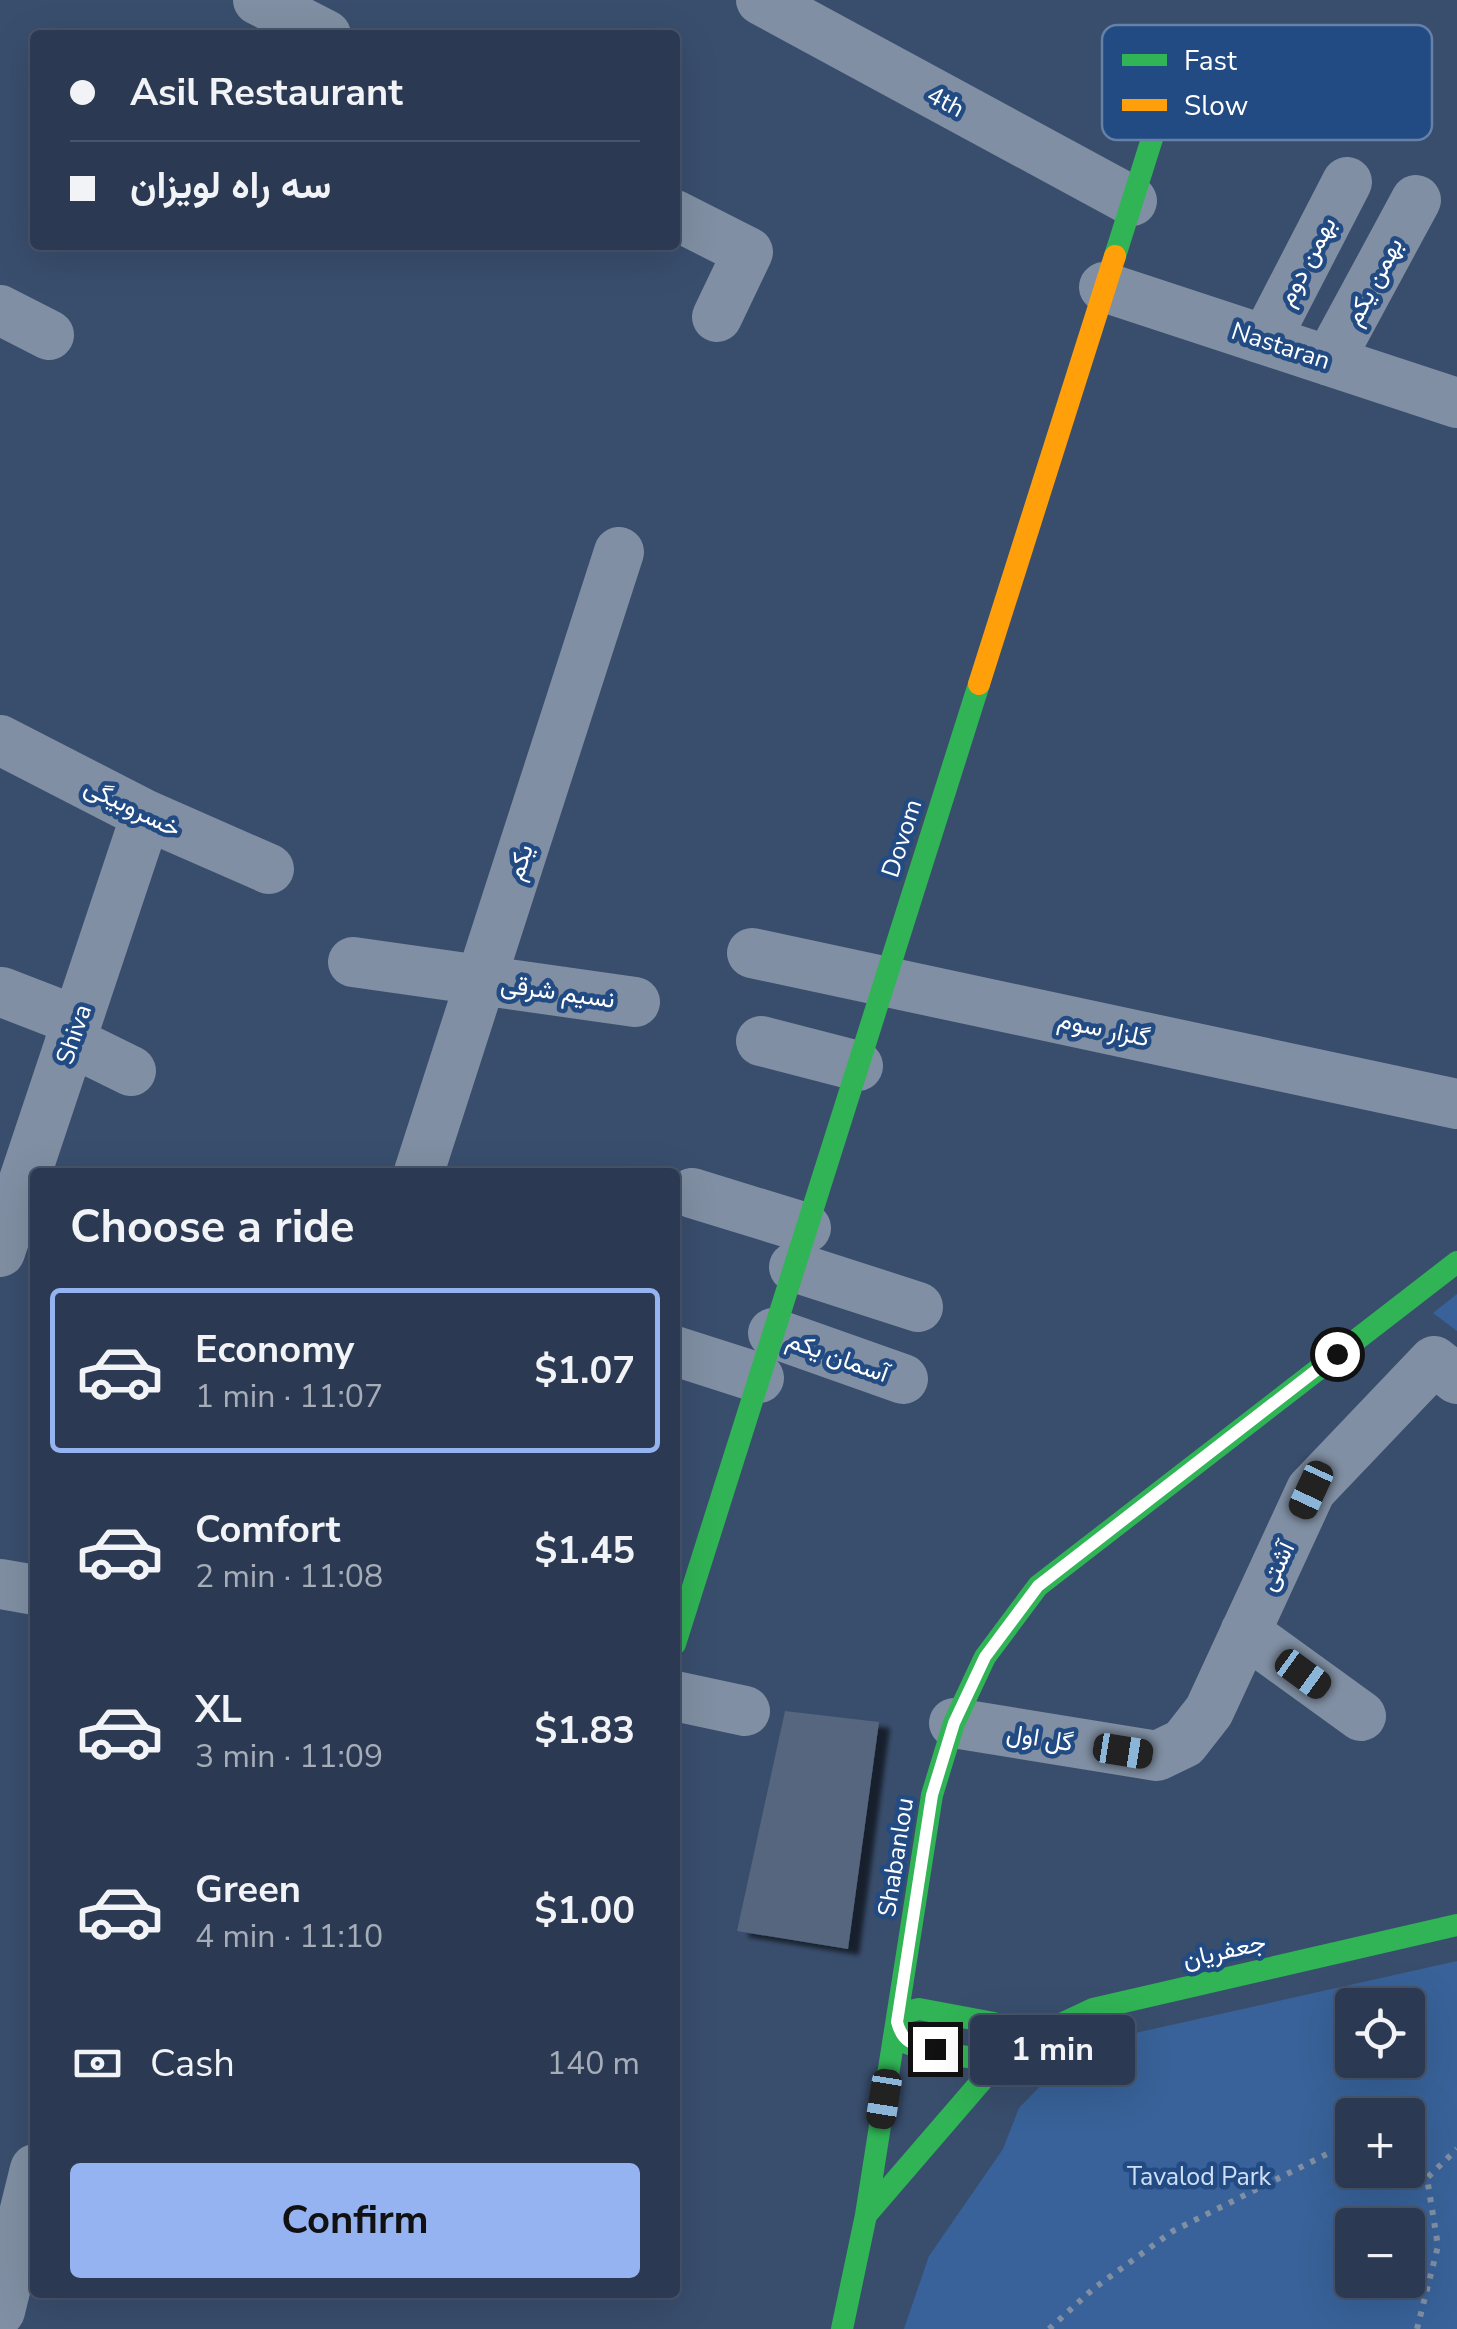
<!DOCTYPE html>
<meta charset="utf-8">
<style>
:root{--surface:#2b3a52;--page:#37455c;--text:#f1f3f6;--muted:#a6adb8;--line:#475469;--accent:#95b2f1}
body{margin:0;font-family:"Nunito Sans",Vazirmatn,sans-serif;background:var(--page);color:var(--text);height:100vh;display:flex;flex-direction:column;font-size:38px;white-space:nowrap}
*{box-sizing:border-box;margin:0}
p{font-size:32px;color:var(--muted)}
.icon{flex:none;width:55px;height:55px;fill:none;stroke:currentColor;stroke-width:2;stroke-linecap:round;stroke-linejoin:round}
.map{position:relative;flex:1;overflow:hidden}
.details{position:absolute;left:30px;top:1168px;width:650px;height:1130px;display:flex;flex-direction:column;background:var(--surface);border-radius:10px;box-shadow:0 10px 40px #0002,0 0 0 2px var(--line)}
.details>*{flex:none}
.banner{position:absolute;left:30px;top:30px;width:650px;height:220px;border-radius:10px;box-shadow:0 10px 40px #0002,0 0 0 2px var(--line);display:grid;align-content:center;height:220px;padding:0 40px;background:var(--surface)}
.controls{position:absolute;left:1335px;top:1988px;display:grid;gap:20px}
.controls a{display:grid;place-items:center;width:90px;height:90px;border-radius:10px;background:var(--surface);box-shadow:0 10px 40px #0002,0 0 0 2px var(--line);font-size:50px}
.end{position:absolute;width:45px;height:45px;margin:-22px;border:12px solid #fff;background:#111;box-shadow:0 0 0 5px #111}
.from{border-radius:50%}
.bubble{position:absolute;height:70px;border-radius:10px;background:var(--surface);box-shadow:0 10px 40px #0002,0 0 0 2px var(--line);font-size:32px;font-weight:700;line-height:70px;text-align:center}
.car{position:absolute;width:30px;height:60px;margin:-30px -15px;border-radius:12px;box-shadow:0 0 8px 2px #0007;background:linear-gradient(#222 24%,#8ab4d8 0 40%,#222 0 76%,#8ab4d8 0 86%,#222 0)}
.banner b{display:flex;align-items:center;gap:35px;height:95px;font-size:38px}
.banner b+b{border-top:2px solid var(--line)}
.banner i{width:25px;height:25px;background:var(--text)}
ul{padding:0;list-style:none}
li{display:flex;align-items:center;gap:30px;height:165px;margin:0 20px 15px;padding:0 20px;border:5px solid transparent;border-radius:10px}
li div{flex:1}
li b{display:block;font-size:38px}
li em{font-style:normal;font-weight:700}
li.active{border-color:var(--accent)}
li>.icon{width:90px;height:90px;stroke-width:1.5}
h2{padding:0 40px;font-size:45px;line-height:120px}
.pay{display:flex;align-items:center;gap:25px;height:110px;padding:0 40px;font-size:38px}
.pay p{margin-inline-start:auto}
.button{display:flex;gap:20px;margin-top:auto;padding:20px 40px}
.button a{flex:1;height:115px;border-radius:10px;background:var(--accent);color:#111;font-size:40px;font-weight:700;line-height:115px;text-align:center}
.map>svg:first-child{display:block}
</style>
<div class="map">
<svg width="1457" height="2329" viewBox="0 0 1457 2329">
<defs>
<filter id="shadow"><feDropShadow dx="11" dy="6" stdDeviation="2.5" flood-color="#0009"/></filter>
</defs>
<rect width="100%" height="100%" fill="#394e6d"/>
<!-- green -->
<path fill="#386299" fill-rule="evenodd" d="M1457,1294V1331L1433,1313Z
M1457,1961V2329H904L929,2256L1003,2149L1019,2108L1057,2069L1104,2040ZM1408,2005V2060H1352V2005ZM1352,2115H1408V2170H1352ZM1352,2225H1408V2280H1352Z"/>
<!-- building -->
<path fill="#54667e" filter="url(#shadow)" d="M785,1711L879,1722L848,1949L737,1931Z"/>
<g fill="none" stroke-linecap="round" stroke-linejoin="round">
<!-- path -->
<path stroke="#808fa3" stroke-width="6" stroke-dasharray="5 8" stroke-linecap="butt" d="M1408,2167L1427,2178
M1049,2329L1093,2289L1173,2231L1333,2151L1352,2153
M1417,2329L1438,2246L1427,2178L1457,2149"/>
<!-- street -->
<path stroke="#808fa3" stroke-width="50" d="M258,0L326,35
M761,0L1132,201
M675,215L748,252L717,317
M1104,287L1457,403
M0,310L49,335
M1266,339L1347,182
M1329,361L1416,200
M0,740L146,815L269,869
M752,953L1457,1104
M353,962L635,1002
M2,992L77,1021
M70,1041L131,1071
M761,1041L858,1066
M419,1172L619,552
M692,1193L806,1228
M0,1252L146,815
M794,1267L918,1307
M773,1333L903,1379
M675,1351L759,1378
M0,1584L35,1590
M1245,1632L1361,1716
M675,1696L745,1711
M954,1723L1157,1756L1184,1743L1209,1711L1311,1490L1434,1361L1457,1379
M0,2311L35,2169"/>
<!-- fast -->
<path stroke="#30b455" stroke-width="22" d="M1115,256L1180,50
M675,1644L979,684
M919,2009L994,2023L1009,2035L1010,2048C984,2069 939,2050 909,2044L900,2035L897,2022L906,2012Z
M866,2215L1010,2048L1093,2009L1457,1925
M842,2329L866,2215L932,1795L954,1723L985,1657L1038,1586L1457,1262"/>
<!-- slow -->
<path stroke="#ff9f0a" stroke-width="22" d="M979,684L1115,256"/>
</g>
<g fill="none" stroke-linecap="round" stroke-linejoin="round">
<!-- route -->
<path stroke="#fff" stroke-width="12" d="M935,2049C914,2045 903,2044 897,2022L932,1795L954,1723L985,1657L1038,1586L1337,1354"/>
</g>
<g text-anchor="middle" stroke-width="9" stroke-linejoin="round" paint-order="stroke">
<!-- street labels -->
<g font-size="25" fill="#fff" stroke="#234b83">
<text transform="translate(946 101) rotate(28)" y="9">4th</text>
<text transform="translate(1306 261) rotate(-62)" y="9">بهمن دوم</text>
<text transform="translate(1373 281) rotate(-62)" y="9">بهمن یکم</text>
<text transform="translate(1281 345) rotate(18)" y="9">Nastaran</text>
<text transform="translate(133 807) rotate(26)" y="9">خسروبیگی</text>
<text transform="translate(901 838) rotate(-72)" y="9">Dovom</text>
<text transform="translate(519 862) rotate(-72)" y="9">یکم</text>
<text transform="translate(558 991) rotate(8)" y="9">نسیم شرقی</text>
<text transform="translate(1104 1028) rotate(12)" y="9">گلزار سوم</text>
<text transform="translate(73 1034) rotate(-71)" y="9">Shiva</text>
<text transform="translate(838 1356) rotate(20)" y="9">آسمان یکم</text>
<text transform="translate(1276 1566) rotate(-65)" y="9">آشتی</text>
<text transform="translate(1040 1737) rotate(9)" y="9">گل اول</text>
<text transform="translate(895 1857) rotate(-81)" y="9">Shabanlou</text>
<text transform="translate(1224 1950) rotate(-13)" y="9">جعفریان</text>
</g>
<!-- park labels -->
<g font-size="25" fill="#cfe0f6" stroke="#234b83">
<text x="1199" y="2185">Tavalod Park</text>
</g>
</g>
<!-- legend -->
<rect x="1102" y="25" width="330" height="115" rx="15" fill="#234b83" stroke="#6581a8" stroke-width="2.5"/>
<rect x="1122" y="54" width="45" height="12" fill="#30b455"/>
<rect x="1122" y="99" width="45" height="12" fill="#ff9f0a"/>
<g font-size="28" fill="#fff">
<text x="1184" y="70">Fast</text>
<text x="1184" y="115">Slow</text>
</g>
</svg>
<div class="controls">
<a><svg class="icon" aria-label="locate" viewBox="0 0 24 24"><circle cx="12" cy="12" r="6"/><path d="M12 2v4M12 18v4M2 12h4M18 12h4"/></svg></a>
<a>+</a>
<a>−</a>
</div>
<i class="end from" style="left:1337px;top:1354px"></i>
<i class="end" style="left:935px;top:2049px"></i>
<div class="bubble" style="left:970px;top:2015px;width:165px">1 min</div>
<i class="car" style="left:1311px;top:1490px;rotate:205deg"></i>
<i class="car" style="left:1303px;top:1674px;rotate:126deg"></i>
<i class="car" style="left:1123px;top:1751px;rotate:99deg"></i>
<i class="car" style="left:884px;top:2099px;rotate:189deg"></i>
<div class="banner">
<b><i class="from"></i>Asil Restaurant</b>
<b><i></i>سه راه لویزان</b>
</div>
<section class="details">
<h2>Choose a ride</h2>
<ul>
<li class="active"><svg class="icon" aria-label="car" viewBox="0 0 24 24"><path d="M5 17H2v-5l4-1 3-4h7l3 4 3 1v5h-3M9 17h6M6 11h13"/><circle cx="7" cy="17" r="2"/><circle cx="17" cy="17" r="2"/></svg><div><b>Economy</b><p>1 min · 11:07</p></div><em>$1.07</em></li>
<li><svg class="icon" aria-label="car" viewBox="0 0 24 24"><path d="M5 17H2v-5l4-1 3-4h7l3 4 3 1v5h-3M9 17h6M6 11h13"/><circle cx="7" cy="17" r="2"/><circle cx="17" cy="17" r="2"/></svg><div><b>Comfort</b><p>2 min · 11:08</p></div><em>$1.45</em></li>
<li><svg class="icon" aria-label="car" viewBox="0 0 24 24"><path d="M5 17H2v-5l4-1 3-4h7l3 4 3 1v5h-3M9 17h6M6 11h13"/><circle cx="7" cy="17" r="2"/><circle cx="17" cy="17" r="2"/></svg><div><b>XL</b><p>3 min · 11:09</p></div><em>$1.83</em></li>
<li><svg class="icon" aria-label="car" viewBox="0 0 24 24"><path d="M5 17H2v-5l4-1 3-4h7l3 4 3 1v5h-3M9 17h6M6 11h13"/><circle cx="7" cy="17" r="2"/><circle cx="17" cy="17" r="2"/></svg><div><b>Green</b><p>4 min · 11:10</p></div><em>$1.00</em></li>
</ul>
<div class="pay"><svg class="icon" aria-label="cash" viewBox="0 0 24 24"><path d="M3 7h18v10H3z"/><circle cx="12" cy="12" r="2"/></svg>Cash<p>140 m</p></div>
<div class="button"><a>Confirm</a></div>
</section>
</div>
